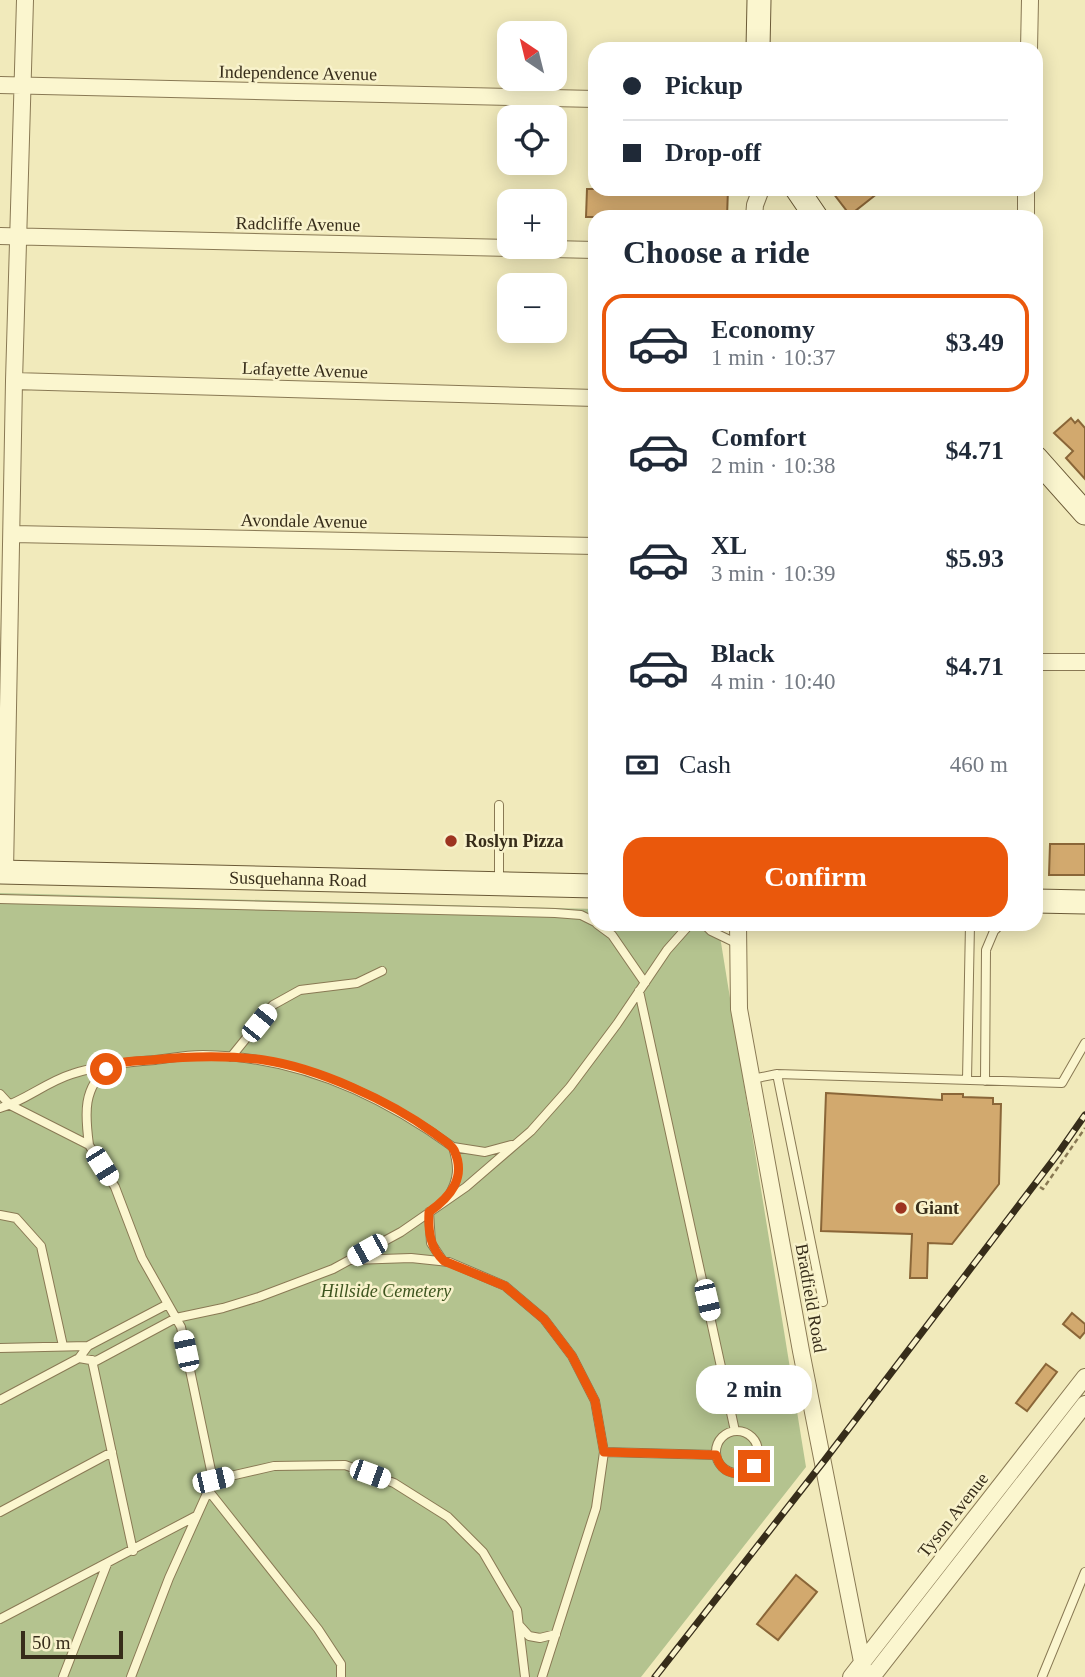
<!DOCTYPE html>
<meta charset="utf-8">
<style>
:root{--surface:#fff;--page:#f6f6f7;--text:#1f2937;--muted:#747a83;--line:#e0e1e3;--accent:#ea580c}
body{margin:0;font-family:"Times New Roman",serif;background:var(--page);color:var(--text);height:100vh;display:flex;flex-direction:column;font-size:26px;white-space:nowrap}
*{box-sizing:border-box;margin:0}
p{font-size:23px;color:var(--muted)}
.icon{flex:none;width:38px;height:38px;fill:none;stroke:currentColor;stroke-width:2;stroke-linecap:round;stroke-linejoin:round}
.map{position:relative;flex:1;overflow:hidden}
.details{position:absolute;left:588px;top:210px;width:455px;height:721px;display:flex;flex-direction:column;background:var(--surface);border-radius:21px;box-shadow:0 4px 18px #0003}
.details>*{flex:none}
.top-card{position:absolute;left:588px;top:42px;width:455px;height:154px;border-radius:21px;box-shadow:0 4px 18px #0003;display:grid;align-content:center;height:154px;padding:0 35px;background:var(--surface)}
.needle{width:46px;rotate:325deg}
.fabs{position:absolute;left:497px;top:21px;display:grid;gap:14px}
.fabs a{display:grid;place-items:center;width:70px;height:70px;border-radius:14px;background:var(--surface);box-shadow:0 4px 18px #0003;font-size:35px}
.scale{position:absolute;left:21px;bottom:18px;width:102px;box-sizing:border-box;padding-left:7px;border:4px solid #372d1a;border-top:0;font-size:19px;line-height:24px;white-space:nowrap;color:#372d1a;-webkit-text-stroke:5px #f8f2cb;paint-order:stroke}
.end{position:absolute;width:32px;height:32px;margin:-16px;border:9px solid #ea580c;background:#fff;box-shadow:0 0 0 4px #fff}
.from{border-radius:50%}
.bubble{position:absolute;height:49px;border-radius:21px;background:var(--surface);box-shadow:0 4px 18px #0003;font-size:23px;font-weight:600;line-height:49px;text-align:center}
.car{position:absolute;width:21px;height:42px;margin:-21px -10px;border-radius:9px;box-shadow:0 0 5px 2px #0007;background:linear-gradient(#fff 24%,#345 0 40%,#fff 0 76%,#345 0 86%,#fff 0)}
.top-card b{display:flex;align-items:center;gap:24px;height:66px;font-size:26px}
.top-card b+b{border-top:2px solid var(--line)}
.top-card i{width:18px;height:18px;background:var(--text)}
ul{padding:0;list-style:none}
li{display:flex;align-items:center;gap:21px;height:98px;margin:0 14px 10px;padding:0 21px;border:4px solid transparent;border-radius:21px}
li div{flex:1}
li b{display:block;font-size:26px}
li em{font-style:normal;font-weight:600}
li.current{border-color:var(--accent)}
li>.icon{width:63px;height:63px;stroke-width:1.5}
h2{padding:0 35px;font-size:32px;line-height:84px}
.pay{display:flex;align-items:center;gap:18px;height:77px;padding:0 35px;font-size:26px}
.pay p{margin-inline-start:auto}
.action{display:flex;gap:14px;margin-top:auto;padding:14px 35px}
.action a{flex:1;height:80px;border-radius:21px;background:var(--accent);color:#fff;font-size:28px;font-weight:600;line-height:80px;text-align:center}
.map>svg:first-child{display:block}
</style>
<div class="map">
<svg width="1085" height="1677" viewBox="0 0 1085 1677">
<rect width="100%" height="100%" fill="#f1eabb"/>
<!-- cemetery -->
<path fill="#b4c38f" d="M0,893L595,909V924H718L806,1467L641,1677H0Z"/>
<!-- building -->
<path fill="#d2a96e" stroke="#8a6638" stroke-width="2" d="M587,189H728L727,217L675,214V217H586Z
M830,189H883L850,215Z
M1071,418L1075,423L1078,420L1085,428V479L1066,458L1073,451L1054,433Z
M1050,844H1085V875H1049Z
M826,1093L942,1100V1094H963V1097L993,1098V1104H1001L999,1184L952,1244L928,1243L927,1278H910L912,1234L821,1231Z
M1072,1313L1085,1324V1332L1080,1338L1063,1324Z
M1046,1364L1057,1372L1027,1411L1016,1403Z
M796,1575L817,1592L778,1640L757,1624Z"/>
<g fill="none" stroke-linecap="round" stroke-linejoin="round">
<!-- lane casing -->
<g stroke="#897954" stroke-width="10">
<path id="lane" d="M499,880V805
M0,899L555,913L581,915L595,922
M597,924L612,935L645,983
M704,924L711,931L738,944
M639,991L735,1431
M231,1057L273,1005L300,990L357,983L382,971
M777,1074L823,1302
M752,1079L777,1074L1062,1083L1085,1043
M967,1080L970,924
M985,1081L986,950L994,931L1001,924
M0,1094L10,1105L89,1145L115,1187L142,1258L181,1327L213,1480L169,1578L131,1677
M0,1108C25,1101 46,1082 72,1074C99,1065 127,1062 155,1060C171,1058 187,1055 203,1055C295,1056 380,1094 453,1147C459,1167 459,1179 448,1197
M89,1145C85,1115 82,1087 110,1066
M453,1147L485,1152L511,1145
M429,1212L431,1243L443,1261
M0,1215L16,1218L41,1246L63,1346
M352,1260L411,1258L449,1262L505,1286L544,1319L572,1356L595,1401L604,1452L596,1508L542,1677
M0,1348L88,1346
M79,1358L88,1346L168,1304
M92,1360L133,1551
M0,1400L79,1358L96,1361L176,1318L223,1308L259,1297L333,1269L401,1232L466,1187L531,1131L570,1087L617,1024L667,950L690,924
M716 1452a21 21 0 1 1 42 0a21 21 0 1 1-42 0Z
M604,1452L716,1455
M213,1480L274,1466L345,1465L394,1483L448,1517L483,1552L517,1610L525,1677
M208,1490L318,1629L341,1664V1677
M0,1512L112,1452
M0,1619L196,1516
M520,1626L529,1636L540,1638L556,1634
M63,1677L107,1564
M1042,1677L1085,1572"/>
</g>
<!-- street casing -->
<g stroke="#897954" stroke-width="18">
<path id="street" d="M1029,49L1030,0
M0,85L595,99
M754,217L755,205L761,189
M1026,217V189
M0,236L595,250
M14,381L595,398
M13,534L595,546
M1036,662H1085
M5,872L14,381L25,0
M738,924L739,1009L801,1351L865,1677
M851,1677L1085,1377
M872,1677L1085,1404"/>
</g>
<!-- secondary casing -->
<g stroke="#6b5a37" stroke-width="25">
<g id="secondary">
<path d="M758,49L759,0"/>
<path d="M797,189L816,217"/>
<path d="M1036,458L1085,513"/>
<path id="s1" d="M0,872L595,886"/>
<path d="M1036,901L1085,902"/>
</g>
</g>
<!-- path -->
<path stroke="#897954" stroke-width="2.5" stroke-dasharray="5 3.5" stroke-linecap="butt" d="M1040,1187L1043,1189L1085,1128"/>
<!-- lane -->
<use href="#lane" stroke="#fbf6cf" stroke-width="8"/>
<!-- street -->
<use href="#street" stroke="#fbf6cf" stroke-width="16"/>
<!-- secondary -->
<use href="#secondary" stroke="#fbf6cf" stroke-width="23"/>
<!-- rail casing -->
<g stroke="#372d1a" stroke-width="7">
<path id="rail" d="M655,1677L824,1461L1057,1155L1085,1115"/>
</g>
<!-- rail -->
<use href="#rail" stroke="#f8f2cb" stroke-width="4.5" stroke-dasharray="13" stroke-linecap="butt"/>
</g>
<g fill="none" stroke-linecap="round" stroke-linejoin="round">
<!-- route -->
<path stroke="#ea580c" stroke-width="9" d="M106,1069C118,1060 137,1061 152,1060C190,1056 226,1055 264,1060C318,1068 390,1101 434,1133C440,1138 450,1143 454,1150C467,1178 450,1197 429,1212C428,1231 430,1248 444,1261L505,1286L544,1319L572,1356L595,1401L604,1452L716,1455C721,1474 739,1479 754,1466"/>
</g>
<!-- markers -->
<g fill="#9d3420" stroke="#f8f2cb" stroke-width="2.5">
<circle cx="451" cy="841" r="7"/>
<circle cx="901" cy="1208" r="7"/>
</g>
<g text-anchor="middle" stroke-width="5" stroke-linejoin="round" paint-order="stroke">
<!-- street labels -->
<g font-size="18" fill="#372d1a" stroke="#f8f2cb">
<text transform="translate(298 73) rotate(1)" y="6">Independence Avenue</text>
<text transform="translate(298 224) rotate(1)" y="6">Radcliffe Avenue</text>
<text transform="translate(305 370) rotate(2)" y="6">Lafayette Avenue</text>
<text transform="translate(304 521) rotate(1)" y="6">Avondale Avenue</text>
<text dy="6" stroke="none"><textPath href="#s1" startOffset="298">Susquehanna Road</textPath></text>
<text transform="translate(811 1298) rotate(80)" y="6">Bradfield Road</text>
<text transform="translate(953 1515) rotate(-52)" y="6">Tyson Avenue</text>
</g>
<!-- poi labels -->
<g font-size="18" font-weight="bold" fill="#372d1a" stroke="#f8f2cb" text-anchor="start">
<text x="465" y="847">Roslyn Pizza</text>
<text x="915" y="1214">Giant</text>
</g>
<!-- park labels -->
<g font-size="18" font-style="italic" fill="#3e551f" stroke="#f8f2cb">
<text x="386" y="1297">Hillside Cemetery</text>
</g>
</g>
</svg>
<div class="fabs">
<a><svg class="needle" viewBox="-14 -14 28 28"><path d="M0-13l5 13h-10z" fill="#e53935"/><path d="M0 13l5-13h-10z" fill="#747a83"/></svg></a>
<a><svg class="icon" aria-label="locate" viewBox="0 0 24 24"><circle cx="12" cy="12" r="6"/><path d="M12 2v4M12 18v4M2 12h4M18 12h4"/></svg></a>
<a>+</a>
<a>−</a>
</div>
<div class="scale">50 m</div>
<i class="end from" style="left:106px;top:1069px"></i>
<i class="end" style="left:754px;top:1466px"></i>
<div class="bubble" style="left:696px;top:1365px;width:116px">2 min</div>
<i class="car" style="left:259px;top:1023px;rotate:39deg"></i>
<i class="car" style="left:102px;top:1166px;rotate:148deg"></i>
<i class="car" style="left:367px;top:1250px;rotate:241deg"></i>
<i class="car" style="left:707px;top:1300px;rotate:167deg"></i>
<i class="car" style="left:186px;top:1351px;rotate:348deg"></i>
<i class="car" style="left:370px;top:1474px;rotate:110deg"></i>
<i class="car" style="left:213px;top:1480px;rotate:77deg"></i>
<div class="top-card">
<b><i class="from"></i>Pickup</b>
<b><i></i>Drop-off</b>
</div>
<section class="details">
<h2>Choose a ride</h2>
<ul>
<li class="current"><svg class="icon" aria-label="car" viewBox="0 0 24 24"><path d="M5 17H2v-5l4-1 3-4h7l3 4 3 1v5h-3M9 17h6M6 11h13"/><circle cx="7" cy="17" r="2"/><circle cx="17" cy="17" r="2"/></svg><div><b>Economy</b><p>1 min · 10:37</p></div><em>$3.49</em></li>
<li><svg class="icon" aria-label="car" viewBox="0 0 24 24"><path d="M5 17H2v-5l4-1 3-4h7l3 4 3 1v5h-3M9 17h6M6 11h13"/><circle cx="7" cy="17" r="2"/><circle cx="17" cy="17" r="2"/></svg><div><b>Comfort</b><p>2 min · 10:38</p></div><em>$4.71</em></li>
<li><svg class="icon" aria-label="car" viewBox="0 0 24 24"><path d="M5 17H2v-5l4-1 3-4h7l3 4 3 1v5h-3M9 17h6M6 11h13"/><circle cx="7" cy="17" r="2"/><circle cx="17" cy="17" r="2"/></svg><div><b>XL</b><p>3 min · 10:39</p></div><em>$5.93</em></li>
<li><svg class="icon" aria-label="car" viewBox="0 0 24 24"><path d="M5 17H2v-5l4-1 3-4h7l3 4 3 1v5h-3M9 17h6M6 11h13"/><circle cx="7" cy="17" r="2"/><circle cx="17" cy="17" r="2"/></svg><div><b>Black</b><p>4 min · 10:40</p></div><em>$4.71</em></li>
</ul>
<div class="pay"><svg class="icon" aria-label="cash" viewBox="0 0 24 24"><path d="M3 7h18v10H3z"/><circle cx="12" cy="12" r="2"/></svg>Cash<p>460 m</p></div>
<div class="action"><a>Confirm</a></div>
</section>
</div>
